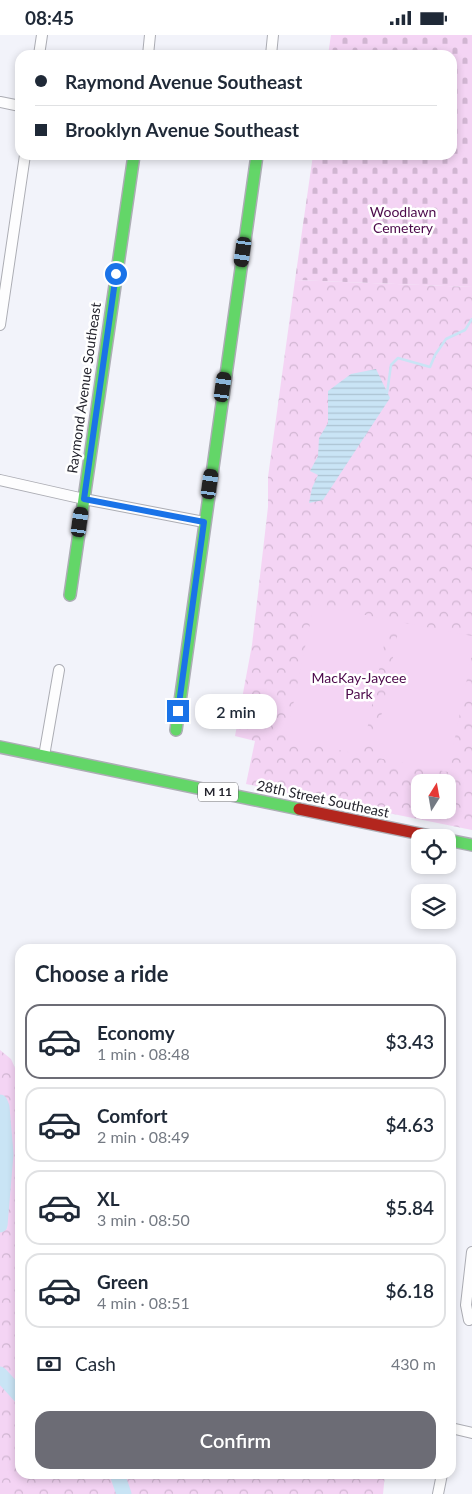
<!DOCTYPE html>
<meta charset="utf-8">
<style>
:root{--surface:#fff;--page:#f6f6f7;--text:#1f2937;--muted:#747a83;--line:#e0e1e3;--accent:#6c6c75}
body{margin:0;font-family:Lato,sans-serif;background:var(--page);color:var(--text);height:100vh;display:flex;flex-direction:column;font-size:19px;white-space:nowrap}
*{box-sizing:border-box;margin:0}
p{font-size:16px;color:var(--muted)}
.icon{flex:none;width:28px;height:28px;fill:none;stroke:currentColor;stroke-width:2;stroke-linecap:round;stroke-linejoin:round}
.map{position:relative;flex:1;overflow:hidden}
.panel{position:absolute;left:15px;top:909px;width:441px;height:535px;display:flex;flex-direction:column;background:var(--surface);border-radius:15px;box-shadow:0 2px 8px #0003}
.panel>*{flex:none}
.top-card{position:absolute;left:15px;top:15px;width:442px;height:110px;border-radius:15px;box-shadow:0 2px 8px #0003;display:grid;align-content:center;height:110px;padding:0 20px;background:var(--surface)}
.needle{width:32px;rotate:11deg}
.fabs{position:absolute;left:411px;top:739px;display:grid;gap:10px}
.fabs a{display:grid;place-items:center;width:45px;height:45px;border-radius:10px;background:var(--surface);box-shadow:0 2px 8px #0003;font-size:25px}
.end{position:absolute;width:22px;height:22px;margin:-11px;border:6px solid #1a73e8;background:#fff;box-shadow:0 0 0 2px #fff}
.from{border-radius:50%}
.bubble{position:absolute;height:35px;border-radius:15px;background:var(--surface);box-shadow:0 2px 8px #0003;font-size:16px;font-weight:600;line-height:35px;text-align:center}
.car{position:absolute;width:15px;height:30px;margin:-15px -8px;border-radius:6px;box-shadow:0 0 4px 1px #0007;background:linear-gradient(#222 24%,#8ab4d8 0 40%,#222 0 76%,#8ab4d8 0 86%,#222 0)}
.top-card b{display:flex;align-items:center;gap:18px;height:48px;font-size:19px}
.top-card b+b{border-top:1px solid var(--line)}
.top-card i{width:12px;height:12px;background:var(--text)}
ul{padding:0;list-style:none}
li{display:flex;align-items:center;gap:15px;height:75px;margin:0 10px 8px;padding:0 10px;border:2px solid var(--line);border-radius:15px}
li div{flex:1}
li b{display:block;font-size:19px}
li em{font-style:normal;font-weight:600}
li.active{border-color:var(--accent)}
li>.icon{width:45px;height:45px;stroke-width:1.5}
h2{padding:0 20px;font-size:22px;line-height:60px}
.pay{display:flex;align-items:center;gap:12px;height:55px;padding:0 20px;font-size:19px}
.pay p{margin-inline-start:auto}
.action{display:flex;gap:10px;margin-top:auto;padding:10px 20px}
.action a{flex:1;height:58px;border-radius:15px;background:var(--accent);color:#fff;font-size:20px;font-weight:600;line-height:58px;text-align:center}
.status{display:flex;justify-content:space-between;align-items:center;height:35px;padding:0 25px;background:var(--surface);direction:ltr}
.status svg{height:14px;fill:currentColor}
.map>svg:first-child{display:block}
</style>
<div class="status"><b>08:45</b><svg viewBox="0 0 49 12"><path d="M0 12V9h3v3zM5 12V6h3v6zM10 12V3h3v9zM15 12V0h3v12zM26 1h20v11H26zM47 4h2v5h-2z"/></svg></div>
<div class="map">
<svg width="472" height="1459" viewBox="0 0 472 1459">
<defs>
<pattern id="cemetery-stones" width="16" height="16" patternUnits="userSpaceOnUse" patternTransform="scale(1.25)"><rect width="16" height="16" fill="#f4d4f4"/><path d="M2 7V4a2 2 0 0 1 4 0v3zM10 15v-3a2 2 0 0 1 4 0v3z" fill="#d1b6d2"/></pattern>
<pattern id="park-crowns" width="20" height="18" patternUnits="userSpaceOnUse" patternTransform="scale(1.25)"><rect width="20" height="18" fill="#f4d4f4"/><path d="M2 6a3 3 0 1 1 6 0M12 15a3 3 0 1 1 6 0" fill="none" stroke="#d1b6d2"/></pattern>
<pattern id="water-rules" width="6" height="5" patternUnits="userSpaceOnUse" patternTransform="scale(1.25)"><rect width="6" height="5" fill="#c9e4f5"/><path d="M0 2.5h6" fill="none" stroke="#acc3d2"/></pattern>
</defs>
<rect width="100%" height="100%" fill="#f2f3fa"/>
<!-- cemetery -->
<path fill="url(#cemetery-stones)" d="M331,0H472V252L295,245L313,120H452V20H328Z"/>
<!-- park -->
<path fill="url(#park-crowns)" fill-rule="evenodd" d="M295,245L472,252V795L246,749L255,706L235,701L252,610L268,472V442ZM420,748H448V775H420Z
M0,1015L11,1024L20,1044V1439H385L383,1459H0Z"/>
<!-- pitch -->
<path fill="#f4d4f4" d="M314,569L389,585L362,720L286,704Z
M400,587L472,601V619L448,737L373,722Z"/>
<!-- water -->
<path fill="url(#water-rules)" d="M376,334L390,363L323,465L309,468L312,453L318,440L310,436L318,421L319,403L328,388V356L351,339Z"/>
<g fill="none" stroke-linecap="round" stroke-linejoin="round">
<!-- stream -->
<path stroke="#c9e4f5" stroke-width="2.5" d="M387,358L391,330L398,323L430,332L435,320L446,304L465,295L472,284"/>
<!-- river -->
<path stroke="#c9e4f5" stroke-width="15" d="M0,1067L2,1072L6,1119L0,1190
M0,1339L20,1361
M117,1439L124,1459"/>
<!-- street casing -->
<g stroke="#acadb4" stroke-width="12">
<path id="street" d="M39,20L42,0
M148,20L150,0
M271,20L273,0
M0,67L20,71
M0,290L25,120
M0,445L84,464L204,487
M44,721L59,635
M469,1285L466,1270L472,1217
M451,1393L472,1398
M438,1459L442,1439"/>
</g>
<!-- fast casing -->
<g stroke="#acadb4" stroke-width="14">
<path id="fast" d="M70,560L134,120
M176,695L257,120
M0,712L299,774
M448,805L472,810"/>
</g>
<!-- jam casing -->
<g stroke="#acadb4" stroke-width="14">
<path id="jam" d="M299,774L435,802"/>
</g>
<!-- street -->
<use href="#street" stroke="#fdfdfe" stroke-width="10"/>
<!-- fast -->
<use href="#fast" stroke="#63d668" stroke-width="11"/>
<!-- jam -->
<use href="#jam" stroke="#b3261e" stroke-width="11"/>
</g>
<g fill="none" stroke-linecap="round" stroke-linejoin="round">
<!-- route -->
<path stroke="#1a73e8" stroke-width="6" d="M116,239L84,464L204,487L178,676"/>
</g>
<g text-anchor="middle" stroke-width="5" stroke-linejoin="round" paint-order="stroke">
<!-- shield labels -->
<rect fill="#fff" stroke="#66666c" stroke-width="1" x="198" y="747.5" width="40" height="19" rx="4"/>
<g font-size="12" font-weight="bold" fill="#24242d">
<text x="218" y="761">M 11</text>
</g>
<!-- park labels -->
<g font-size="14" fill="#4c0a4b" stroke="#fff">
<text x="403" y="182">Woodlawn<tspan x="403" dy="16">Cemetery</tspan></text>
<text x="359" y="648">MacKay-Jaycee<tspan x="359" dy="16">Park</tspan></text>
</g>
<!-- street labels -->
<g font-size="14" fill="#24242d" stroke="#fff">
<text transform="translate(84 353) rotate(-82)" y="5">Raymond Avenue Southeast</text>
<text transform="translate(323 764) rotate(12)" y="5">28th Street Southeast</text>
</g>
</g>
</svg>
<div class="fabs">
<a><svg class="needle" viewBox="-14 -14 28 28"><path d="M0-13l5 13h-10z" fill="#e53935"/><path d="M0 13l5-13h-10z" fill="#747a83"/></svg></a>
<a><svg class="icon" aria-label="locate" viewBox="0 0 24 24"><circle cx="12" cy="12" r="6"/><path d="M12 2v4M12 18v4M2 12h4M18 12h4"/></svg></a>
<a><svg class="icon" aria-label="layers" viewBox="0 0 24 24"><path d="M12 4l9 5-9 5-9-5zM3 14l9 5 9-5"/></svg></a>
</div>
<i class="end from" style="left:116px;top:239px"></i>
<i class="end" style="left:178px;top:676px"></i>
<div class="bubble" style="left:195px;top:659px;width:82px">2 min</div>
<i class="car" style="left:243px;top:217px;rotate:188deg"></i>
<i class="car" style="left:223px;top:352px;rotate:8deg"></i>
<i class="car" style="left:210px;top:449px;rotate:8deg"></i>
<i class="car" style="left:80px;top:487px;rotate:8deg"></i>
<div class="top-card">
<b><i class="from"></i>Raymond Avenue Southeast</b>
<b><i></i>Brooklyn Avenue Southeast</b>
</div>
<section class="panel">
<h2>Choose a ride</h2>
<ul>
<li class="active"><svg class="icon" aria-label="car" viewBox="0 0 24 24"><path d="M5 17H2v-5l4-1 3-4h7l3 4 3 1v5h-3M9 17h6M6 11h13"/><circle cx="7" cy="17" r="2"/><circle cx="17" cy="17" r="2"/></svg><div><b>Economy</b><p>1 min · 08:48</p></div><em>$3.43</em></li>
<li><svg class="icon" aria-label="car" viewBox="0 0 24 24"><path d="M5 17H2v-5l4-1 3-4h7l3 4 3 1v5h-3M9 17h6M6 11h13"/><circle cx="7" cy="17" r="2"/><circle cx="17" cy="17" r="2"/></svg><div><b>Comfort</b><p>2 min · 08:49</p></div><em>$4.63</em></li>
<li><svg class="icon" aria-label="car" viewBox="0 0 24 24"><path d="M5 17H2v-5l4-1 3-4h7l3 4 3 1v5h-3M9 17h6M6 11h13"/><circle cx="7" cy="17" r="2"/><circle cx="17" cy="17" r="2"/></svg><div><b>XL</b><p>3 min · 08:50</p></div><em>$5.84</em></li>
<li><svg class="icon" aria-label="car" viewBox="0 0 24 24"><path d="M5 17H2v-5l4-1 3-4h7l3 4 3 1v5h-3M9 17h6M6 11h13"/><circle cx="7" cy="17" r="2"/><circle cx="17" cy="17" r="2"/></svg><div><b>Green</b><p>4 min · 08:51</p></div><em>$6.18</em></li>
</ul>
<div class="pay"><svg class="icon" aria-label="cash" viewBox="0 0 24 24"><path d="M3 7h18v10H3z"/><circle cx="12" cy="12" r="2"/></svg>Cash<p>430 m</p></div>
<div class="action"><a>Confirm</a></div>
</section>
</div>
